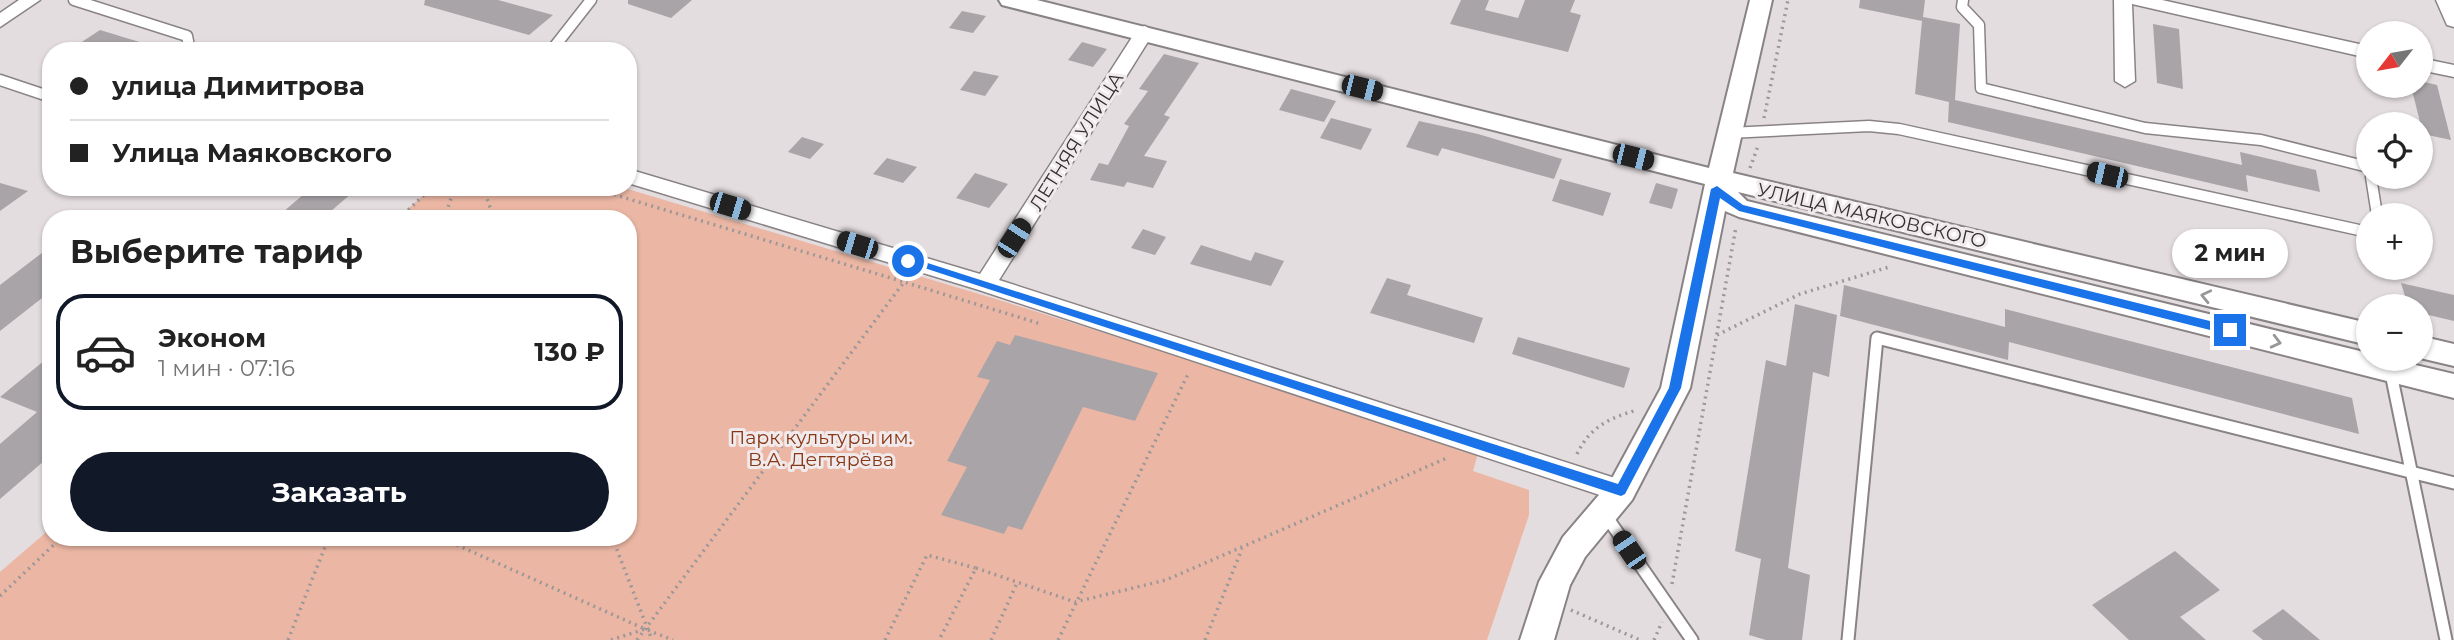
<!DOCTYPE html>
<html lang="ru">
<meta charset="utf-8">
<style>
:root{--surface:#fff;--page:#f6f6f6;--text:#222;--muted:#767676;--line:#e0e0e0;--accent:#111827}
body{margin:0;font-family:Montserrat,sans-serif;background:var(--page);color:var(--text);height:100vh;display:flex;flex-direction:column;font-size:26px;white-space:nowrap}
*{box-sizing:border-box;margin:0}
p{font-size:23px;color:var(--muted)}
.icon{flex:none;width:38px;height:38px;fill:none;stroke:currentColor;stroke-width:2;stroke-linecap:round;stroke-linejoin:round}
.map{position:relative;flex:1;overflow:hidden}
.details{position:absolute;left:42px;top:210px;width:595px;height:336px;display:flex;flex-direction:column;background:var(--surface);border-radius:28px;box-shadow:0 2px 5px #0004}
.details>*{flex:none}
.top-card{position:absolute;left:42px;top:42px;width:595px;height:154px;border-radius:28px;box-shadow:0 2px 5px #0004;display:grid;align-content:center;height:154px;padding:0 28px;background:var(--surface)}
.needle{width:46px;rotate:239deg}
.buttons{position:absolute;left:2356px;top:21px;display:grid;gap:14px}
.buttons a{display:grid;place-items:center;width:77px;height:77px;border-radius:50%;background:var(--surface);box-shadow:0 2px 5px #0004;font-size:35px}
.end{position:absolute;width:32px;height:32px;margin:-16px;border:9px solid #1a73e8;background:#fff;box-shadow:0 0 0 4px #fff}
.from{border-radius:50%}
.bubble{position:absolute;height:49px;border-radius:24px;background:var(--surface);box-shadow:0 2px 5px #0004;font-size:23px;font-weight:700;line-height:49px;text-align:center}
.car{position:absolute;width:21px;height:42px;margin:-21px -10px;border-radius:9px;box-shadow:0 0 5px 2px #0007;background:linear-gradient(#222 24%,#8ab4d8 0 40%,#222 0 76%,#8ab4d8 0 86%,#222 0)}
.top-card b{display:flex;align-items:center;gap:24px;height:66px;font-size:26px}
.top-card b+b{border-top:2px solid var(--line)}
.top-card i{width:18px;height:18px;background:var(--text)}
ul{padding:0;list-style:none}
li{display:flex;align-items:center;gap:21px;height:116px;margin:0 14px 10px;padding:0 14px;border:4px solid transparent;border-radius:28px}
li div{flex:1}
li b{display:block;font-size:26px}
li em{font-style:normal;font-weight:700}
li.active{border-color:var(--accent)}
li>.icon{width:63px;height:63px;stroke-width:1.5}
h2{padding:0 28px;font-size:32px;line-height:84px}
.cta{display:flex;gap:14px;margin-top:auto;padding:14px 28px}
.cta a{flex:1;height:80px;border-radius:42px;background:var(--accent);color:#fff;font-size:28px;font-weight:700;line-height:80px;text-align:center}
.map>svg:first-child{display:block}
</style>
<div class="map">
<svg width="2454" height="640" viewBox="0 0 2454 640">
<rect width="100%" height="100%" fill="#e4dddf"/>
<!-- green -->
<path fill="#ebb7a4" d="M433,187H621L996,299L1479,450L1473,471L1529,490V515L1487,640H0V572L51,528V537H628V219H396Z"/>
<!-- building -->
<path fill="#a9a4a8" d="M425,0H498L553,15L529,35L424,5Z
M628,0H692L671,18L628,4Z
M1461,0H1489L1485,10L1518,18L1525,0H1575L1570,12L1581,15L1568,52L1450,24Z
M1860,0H1925L1923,17L1960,24L1955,100L2242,165L2240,152L2316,170L2320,192L2246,175L2248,192L1948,122L1949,102L1915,94L1922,21L1859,8Z
M962,11L986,16L973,33L949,28Z
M2153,24L2179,29L2183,89L2157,83Z
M100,30L156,47L155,51H68Z
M1082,42L1107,49L1093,67L1068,60Z
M1164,54L1199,63L1164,115L1170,117L1144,156L1167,161L1153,188L1127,182L1124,187L1090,180L1099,163L1108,165L1129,126L1124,124L1148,91L1139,89Z
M974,71L999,76L985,96L960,90Z
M2420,81L2437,85L2451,140L2423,134L2411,86H2420Z
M1291,89L1336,101L1324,122L1279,110Z
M1331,118L1372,129L1361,150L1320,138Z
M1419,121L1478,134L1562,159L1554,179L1442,148L1438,156L1406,147Z
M802,137L824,144L810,159L788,152Z
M887,158L917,167L903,183L873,174Z
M975,173L1008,184L989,208L956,198Z
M1560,179L1611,193L1603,216L1552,201Z
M0,183L28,191L0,211Z
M1656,183L1678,189L1672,209L1649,203Z
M312,187H337L353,192L322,219H275Z
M1143,229L1166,237L1155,255L1131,248Z
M1201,245L1251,261L1255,252L1284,261L1271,286L1190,264Z
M51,246V291L0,331V285Z
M1387,278L1411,285L1407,295L1483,318L1474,343L1370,313Z
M2401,283L2454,295V321L2420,313V306H2408Z
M1844,285L2005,327V309L2352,398L2359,434L2009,342L2008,360L1840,316Z
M1795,304L1837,315L1829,377L1813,372L1788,568L1810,575L1802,640H1766L1749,635L1761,559L1735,551L1766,360L1786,366Z
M1015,335L1158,373L1135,421L1083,407L1022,530L1008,526L1004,534L941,515L967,467L947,461L990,380L977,377L997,341L1010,345Z
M1518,337L1630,368L1624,388L1512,354Z
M51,355V455L0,499V444L37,412L0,397Z
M2175,551L2220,590L2180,617L2206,640H2129L2092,605Z
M2283,609L2320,640H2263L2252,631Z"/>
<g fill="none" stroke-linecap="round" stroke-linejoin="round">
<!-- service-far1 casing -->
<g stroke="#898385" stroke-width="13">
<path id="service-far1" d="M74,0L187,36L190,51
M1963,0L1962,7L1979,25L1981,88L2145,128L2261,140L2368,167
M551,51L591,0
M0,80L51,97
M1729,133L1869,126L1899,129L2368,232
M2371,177L2377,215"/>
</g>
<!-- service casing -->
<g stroke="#898385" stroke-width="15">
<path id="service" d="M2388,359L2446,640
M1604,513L1692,640
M1848,640L1877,338L2454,483"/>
</g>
<!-- minor casing -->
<g stroke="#898385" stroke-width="3">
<path id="minor" d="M19,0H40L0,27V13Z
M2114,0H2162L2368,46V58L2132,4L2135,81L2125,87L2115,81Z
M2436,0H2454V27L2447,25Z
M1145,26L1154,32L999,280L1621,480L1630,483L1634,491L1630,499L1621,502L979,290L628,183V169L980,274L1138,28Z
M2420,58L2454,65V77L2420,70Z"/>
</g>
<!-- tertiary casing -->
<g stroke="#898385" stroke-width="4">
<path id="tertiary" d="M999,0H1037L1709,168L1750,0H1772L1733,173L2368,323V345L1738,192L1747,201L2368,353V359H2390L2454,374V398L1739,217L1725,211L1690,388L1632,500L1585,557L1570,585L1554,640H1520L1539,582L1563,537L1610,482L1661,388L1705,184L1002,5Z
M2420,336L2454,344V366L2420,358Z"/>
</g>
<!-- path -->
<path stroke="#9c9799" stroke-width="3.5" stroke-dasharray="2 4.5" stroke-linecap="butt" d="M1764,118L1788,0
M1750,168L1758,146
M483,187L494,219
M589,187L904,282
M399,219L432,187
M444,219L455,187
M1717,335L1800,294L1889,267
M1577,454C1590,427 1609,418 1637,410
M439,537L645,629
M612,537L652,640
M976,568L1075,602L1166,580L1447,458
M1672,584L1736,227
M0,596L62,537
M1571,610L1640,640
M288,640L329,537
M611,640L645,629L673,640
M637,640L904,282L1041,324
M885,640L927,555L976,568L939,640
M991,640L1017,583
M1058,640L1189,372
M1205,640L1242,549
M1654,640L1662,622"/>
<!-- service-far1 -->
<use href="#service-far1" stroke="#fff" stroke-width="10"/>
<!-- service -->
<use href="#service" stroke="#fff" stroke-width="11"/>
<!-- minor -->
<use href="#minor" fill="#fff" fill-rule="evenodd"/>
<!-- tertiary -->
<use href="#tertiary" fill="#fff" fill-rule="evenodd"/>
</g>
<!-- one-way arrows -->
<defs><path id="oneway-chevron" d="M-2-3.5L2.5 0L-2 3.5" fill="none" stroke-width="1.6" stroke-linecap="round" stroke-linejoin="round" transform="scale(1.75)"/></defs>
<g stroke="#989898">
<use href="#oneway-chevron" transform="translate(2206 296) rotate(-167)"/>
<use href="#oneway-chevron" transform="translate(2276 342) rotate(14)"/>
</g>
<!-- route -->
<path fill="#1a73e8" d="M1717,186L1743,205L2230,326L2235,330L2230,335L1739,211L1720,198L1681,388L1625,494L1621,496L903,261L912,258L1618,484L1669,388L1711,189Z"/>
<g text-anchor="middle" stroke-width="6" stroke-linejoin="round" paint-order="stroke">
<!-- street labels -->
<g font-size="19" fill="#323030" stroke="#f1eaec">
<text transform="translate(1076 141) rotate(-58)" y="7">ЛЕТНЯЯ УЛИЦА</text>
<text transform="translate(1872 215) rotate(13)" y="7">УЛИЦА МАЯКОВСКОГО</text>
</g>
<!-- park labels -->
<g font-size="19" fill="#883714" stroke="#f1eaec">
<text x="821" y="444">Парк культуры им.<tspan x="821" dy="22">В.А. Дегтярёва</tspan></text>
</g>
</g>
</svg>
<div class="buttons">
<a><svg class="needle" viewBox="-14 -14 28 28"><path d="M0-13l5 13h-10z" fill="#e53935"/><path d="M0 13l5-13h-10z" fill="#767676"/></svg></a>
<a><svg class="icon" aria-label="locate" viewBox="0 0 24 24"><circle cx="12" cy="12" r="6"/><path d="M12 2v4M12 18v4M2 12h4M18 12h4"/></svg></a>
<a>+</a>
<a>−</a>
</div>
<i class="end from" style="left:908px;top:261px"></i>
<i class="end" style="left:2230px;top:330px"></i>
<div class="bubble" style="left:2172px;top:229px;width:116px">2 мин</div>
<i class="car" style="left:1362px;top:88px;rotate:104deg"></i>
<i class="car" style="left:1633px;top:157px;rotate:104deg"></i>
<i class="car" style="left:2107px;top:175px;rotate:283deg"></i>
<i class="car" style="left:730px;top:206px;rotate:107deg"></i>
<i class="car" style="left:1014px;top:238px;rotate:33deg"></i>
<i class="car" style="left:857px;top:245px;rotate:287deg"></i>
<i class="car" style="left:1629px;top:550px;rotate:326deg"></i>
<div class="top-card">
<b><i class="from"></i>улица Димитрова</b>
<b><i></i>Улица Маяковского</b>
</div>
<section class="details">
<h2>Выберите тариф</h2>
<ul>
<li class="active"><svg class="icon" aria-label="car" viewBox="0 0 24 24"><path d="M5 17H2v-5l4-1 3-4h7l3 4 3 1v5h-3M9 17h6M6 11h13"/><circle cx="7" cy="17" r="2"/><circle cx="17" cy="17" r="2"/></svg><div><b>Эконом</b><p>1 мин · 07:16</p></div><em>130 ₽</em></li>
</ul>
<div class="cta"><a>Заказать</a></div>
</section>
</div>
